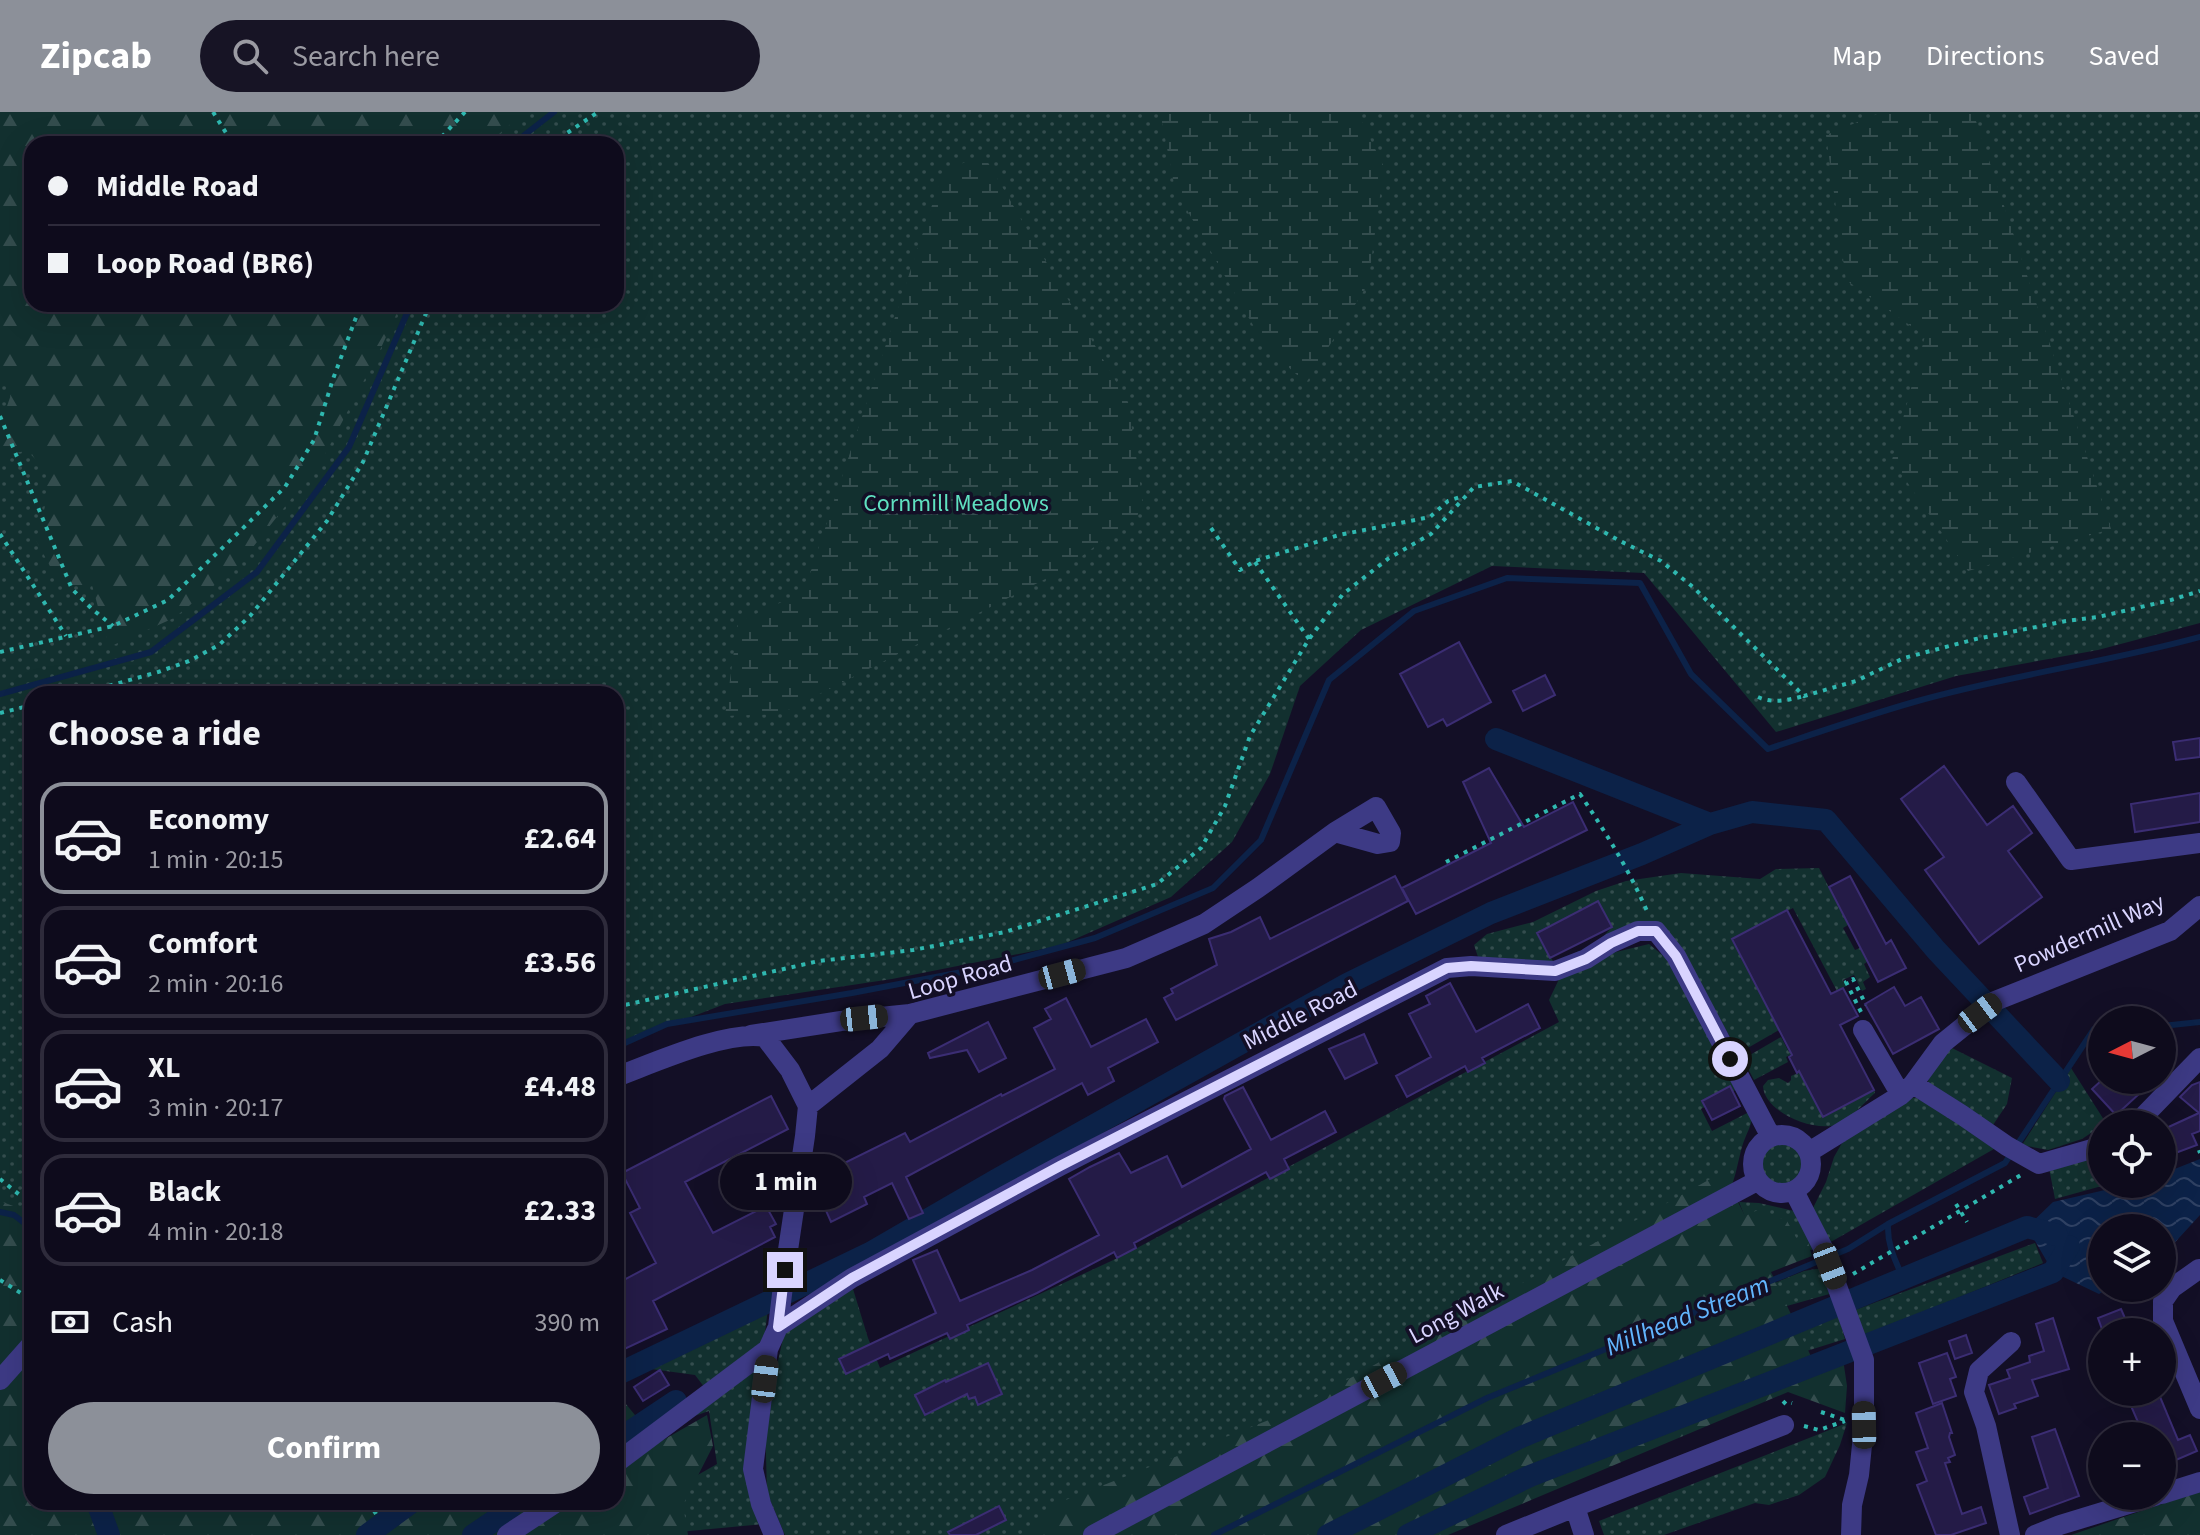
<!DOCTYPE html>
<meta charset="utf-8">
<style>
:root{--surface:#0e0b1c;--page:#171425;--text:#f1f3f6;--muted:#9b9ba3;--line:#2e2b3b;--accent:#8c9099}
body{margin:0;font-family:"Source Sans 3",sans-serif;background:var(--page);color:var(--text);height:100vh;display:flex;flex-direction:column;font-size:30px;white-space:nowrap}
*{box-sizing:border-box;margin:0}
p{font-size:26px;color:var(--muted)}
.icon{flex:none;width:44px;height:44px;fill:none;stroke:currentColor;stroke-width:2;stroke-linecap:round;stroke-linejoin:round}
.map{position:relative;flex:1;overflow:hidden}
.panel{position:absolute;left:24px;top:574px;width:600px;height:824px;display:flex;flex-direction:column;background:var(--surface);border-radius:24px;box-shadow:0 8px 32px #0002,0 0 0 2px var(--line)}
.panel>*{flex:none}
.hud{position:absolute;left:24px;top:24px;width:600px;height:176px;border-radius:24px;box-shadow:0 8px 32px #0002,0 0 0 2px var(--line);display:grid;align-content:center;height:176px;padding:0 24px;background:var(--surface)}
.needle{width:52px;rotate:264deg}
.controls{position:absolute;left:2088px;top:894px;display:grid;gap:16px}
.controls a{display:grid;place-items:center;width:88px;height:88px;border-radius:50%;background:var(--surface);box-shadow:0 8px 32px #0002,0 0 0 2px var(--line);font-size:40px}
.end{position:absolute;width:36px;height:36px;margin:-18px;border:10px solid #d9d4ff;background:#111;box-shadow:0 0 0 4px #111}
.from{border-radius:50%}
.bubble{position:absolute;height:56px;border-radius:28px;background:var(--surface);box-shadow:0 8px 32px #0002,0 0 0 2px var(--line);font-size:26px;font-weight:700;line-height:56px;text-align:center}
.car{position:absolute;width:24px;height:48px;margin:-24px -12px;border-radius:10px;box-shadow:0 0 6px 2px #0007;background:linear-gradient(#222 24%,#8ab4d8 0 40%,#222 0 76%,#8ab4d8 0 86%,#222 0)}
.hud b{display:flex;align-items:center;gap:28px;height:76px;font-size:30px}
.hud b+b{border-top:2px solid var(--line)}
.hud i{width:20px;height:20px;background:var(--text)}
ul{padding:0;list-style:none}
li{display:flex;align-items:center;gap:24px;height:112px;margin:0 16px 12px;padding:0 8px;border:4px solid var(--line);border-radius:24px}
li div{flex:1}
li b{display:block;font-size:30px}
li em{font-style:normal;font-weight:700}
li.current{border-color:var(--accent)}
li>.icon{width:72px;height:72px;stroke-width:1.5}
h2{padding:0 24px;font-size:36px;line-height:96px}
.pay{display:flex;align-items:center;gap:20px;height:88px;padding:0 24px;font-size:30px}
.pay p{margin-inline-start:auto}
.action{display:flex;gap:16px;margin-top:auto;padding:16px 24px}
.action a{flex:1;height:92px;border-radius:48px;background:var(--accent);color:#fff;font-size:32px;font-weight:700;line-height:92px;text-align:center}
header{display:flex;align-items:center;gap:48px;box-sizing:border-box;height:112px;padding:0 40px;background:var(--accent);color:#fff}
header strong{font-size:38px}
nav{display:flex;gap:44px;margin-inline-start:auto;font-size:28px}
.search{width:560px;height:72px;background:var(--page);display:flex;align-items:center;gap:20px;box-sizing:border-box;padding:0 28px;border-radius:44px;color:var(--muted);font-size:30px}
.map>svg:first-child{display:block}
</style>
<header>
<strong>Zipcab</strong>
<div class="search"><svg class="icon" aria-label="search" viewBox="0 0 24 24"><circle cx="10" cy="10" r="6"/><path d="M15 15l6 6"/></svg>Search here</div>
<nav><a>Map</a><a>Directions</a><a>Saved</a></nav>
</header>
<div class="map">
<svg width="2200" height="1423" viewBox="0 0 2200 1423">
<defs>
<pattern id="grass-dots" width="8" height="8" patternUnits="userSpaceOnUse" patternTransform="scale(2)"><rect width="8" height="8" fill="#12302f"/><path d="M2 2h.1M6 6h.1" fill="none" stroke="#344d4e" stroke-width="1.8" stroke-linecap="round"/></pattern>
<pattern id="forest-firs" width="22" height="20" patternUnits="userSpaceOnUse" patternTransform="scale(2)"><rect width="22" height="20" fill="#12302f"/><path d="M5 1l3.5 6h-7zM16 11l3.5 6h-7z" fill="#344d4e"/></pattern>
<pattern id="wetland-marsh" width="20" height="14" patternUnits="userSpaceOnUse" patternTransform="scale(2)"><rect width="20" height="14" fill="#12302f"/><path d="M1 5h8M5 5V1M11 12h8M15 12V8" fill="none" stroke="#344d4e"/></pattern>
<pattern id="water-waves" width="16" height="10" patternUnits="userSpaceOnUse" patternTransform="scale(2)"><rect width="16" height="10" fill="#0c2248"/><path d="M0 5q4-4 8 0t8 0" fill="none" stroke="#2f4163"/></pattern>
</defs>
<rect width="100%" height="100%" fill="#130f26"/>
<!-- grass -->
<path fill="url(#grass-dots)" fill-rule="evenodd" d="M0,0H2200V511L2098,538L1956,564L1776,620L1644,461L1492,454L1361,518L1300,574L1270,662L1232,730L1171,785L1059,834L892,867L725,892L616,934V582H32V1121L0,1102ZM32,32H616V192H32Z
M1819,756L1848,813L1843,816L1855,838L1860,836L1867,850L1864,852L1870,865L1863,870L1866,877L1862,879L1854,863L1843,868L1846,874L1837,879L1793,796L1733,827L1779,918L1739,941L1683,841L1669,823L1601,827L1612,815L1598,789L1537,821L1554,851L1579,839L1580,842L1555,854L1480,851L1474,833L1487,822L1533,810L1596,779L1626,769L1681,761L1760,767L1776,757Z
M1649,832L1672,851L1737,977L1701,997L1712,1019L1753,998C1753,1013 1746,1021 1742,1035C1738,1049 1736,1064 1730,1078L1080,1423H785L767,1381L765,1307L784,1222L853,1177L868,1226L880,1256L1122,1144L1559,910L1549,888L1561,863L1608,842Z
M1781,925L1789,940L1796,937L1798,939L1786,945L1788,950L1754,968L1743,947Z
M1948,934L2012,966L2007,992L1993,1013L1934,978L1928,970L1930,959Z
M2071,956L2106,1011L2082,1027L2048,1038L2022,1033Z
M1800,960L1823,1006L1874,978L1875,981C1864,991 1853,1004 1841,1011C1818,1023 1764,1001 1763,974L1768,968L1779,966L1788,971L1791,968V964Z
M1921,985L2001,1033L1829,1131L1813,1096L1826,1070L1834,1045L1842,1031L1911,986Z
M1757 1052a25 25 0 1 1 50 0a25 25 0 1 1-50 0Z
M2102,1040V1072H2109L2055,1087L2049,1056Z
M1739,1090L1759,1091L1794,1099L1815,1137L1811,1138L1745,1105Z
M2035,1131L2043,1151L1862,1225L1855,1198Z
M1822,1156L1833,1181L1734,1209L1698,1202L1804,1159Z
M768,1196L763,1237L705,1276L695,1263L644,1256Z
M1838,1203L1845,1227L1772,1250L1755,1232Z
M760,1251L764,1412L668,1421L659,1385L717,1352L709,1299L677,1310Z
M1847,1311L1840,1333L1825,1365L1799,1383L1769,1393L1755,1391L1664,1423H1604L1599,1409Z"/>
<!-- forest -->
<path fill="url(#forest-firs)" d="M0,0H525L487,32H32V192H401L380,238L322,348L238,454L174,506L109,535L92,473H60L36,428L47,387L46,357L27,339L0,343V297H6L13,277L0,260Z
M1723,1060L1745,1104L1760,1097L1787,1109L1798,1129L1807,1127L1812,1144L1771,1160L1817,1257L1843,1247L1847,1274L1845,1301L1788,1280L1448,1423H1024L1053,1393L1289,1300Z
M0,1089L21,1097L32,1107V1390H616V1280L658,1331L707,1303L713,1334L683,1393L688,1423H0Z
M2200,1379V1423H2071L2197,1380Z"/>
<!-- wetland -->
<path fill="url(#wetland-marsh)" d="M1160,0H1357L1384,55L1368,172L1306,271L1265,234L1175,77Z
M1882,0H1973L2111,417L1968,459L1892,348L1925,224L1846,168L1826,23Z
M983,42L1128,290L1144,398L1063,458L780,602L725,604L738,510L804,480L943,60Z"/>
<!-- water -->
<path fill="url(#water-waves)" d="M2200,1047V1103L2168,1138L2162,1142V1116H2102V1176H2109L2099,1182L2053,1160L2027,1115L2053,1090L2131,1072H2162V1062Z"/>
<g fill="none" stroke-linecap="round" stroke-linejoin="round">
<!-- stream -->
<path stroke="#0c2248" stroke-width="6" d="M513,32L554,0
M0,582L151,540L257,460L349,335L411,192
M2162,914L2200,910
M616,935L667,912L852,881L988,855L1095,826L1213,776L1261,728L1329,568L1414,499L1507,466L1640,471L1691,562L1768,637C1816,621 1865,604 1914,590C2008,563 2106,551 2200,525
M0,1100L14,1103L32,1117
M1888,1112C1887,1133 1895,1148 1903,1166
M1214,1423L1487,1286L1848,1137L1888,1112L2005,1051L2094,917H2102"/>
<!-- canal -->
<path stroke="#0c2248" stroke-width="22" d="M1496,627L1710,712
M616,1263L870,1141L996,1068L1347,872L1491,801L1642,742L1710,712L1752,700L1826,708L1936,838L2059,969
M616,1329L676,1289
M97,1390L109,1423
M367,1423L412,1390
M473,1423L507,1400L514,1390
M1328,1423L1519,1326L2027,1115L2057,1123
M1408,1423L1530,1364L2053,1160L2069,1134"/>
</g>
<!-- building -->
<path fill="#241b47" stroke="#3b2d73" stroke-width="2" d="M1459,530L1491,590L1447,614L1443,607L1428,615L1400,562Z
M1545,563L1555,583L1523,599L1513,579Z
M2200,626V645L2176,648L2173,630Z
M1944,654L1987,713L2013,694L2032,721L2008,739L2042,785L1979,832L1925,758L1944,745L1901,687Z
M1489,656L1524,715L1573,690L1587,718L1416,802L1402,776L1491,731L1463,670Z
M2200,681V710L2135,720L2131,692Z
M1395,764L1408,789L1176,908L1164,886L1173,881L1171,877L1217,853L1209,827L1231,820L1260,805L1270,827Z
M1850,764L1886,832L1891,828L1906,856L1878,870L1829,775Z
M1598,789L1612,815L1550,846L1537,821Z
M1787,798L1831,882L1843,876L1858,904L1840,913L1874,978L1823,1005L1799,959L1797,961L1789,945L1792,943L1732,827Z
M1450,871L1476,920L1528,892L1540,916L1482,946L1485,951L1468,960L1465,954L1407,985L1396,964L1431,945L1409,902L1430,892L1426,884Z
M1894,875L1905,894L1921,885L1939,917L1893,942L1865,892Z
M1066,886L1091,935L1146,907L1158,930L1108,956L1114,969L1088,983L1082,971L906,1065L923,1101L909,1107L892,1071L864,1085L867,1092L831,1110L812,1067L905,1021L910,1030L1001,982L1002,984L1055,957L1034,916L1051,907L1045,897Z
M988,910L1006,946L979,960L967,938L930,946L928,941Z
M1364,922L1377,951L1345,967L1329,937Z
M2102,968H2150L2137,980L2139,982L2116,1003L2092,977Z
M2200,970V1019L2192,1022L2197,1033L2162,1046V1018L2199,1001L2180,985L2192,973Z
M1730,974L1740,994L1712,1008L1702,989Z
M1243,975L1271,1028L1325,999L1336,1020L1284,1047L1289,1057L1270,1067L1266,1060L1134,1131L1136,1136L1117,1146L1114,1140L1037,1181L967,1213L969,1218L950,1227L947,1221L890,1247L888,1242L846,1262L839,1247L936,1201L913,1148L937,1138L960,1189L1032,1158L1099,1123L1069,1067L1090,1055L1119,1041L1131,1061L1167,1044L1182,1075L1251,1037L1224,987L1225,984Z
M771,984L788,1017L685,1070L713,1121L766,1094L776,1112L770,1115L775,1125L653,1189L667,1217L616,1241V1172L656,1151L630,1101L640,1096L622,1061Z
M2121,1197L2131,1220H2103L2098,1206Z
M2053,1206L2069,1257L2032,1268L2038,1284L2014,1292L2016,1296L1999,1302L1989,1273L2010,1266L2007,1258L2030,1250L2029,1244L2044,1239L2036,1212Z
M1966,1223L1972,1241L1955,1247L1949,1229Z
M1947,1241L1956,1265L1950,1267L1956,1284L1933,1292L1919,1251Z
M988,1251L1002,1282L978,1293L975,1285L969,1287L967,1282L925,1303L915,1283L945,1268L946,1270Z
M660,1258L669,1273L643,1289L634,1275Z
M2125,1280H2158L2178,1328L2190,1323L2197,1339L2162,1354V1324H2144Z
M1942,1291L1952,1321H1950L1949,1325L1955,1343L1948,1346L1950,1350L1945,1351L1962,1402L1981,1395L1986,1411L1951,1423H1936L1917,1373L1927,1369L1916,1340L1928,1336L1916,1301Z
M2055,1317L2079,1384L2030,1402L2024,1385L2048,1376L2032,1325Z
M999,1394L1006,1408L976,1423H950L948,1420Z"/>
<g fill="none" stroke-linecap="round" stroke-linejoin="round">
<!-- path -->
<path stroke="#2fb8b0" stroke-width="4" stroke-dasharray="4 6" stroke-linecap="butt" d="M213,0L233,32
M435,32L465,0
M551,32L598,0
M0,304L72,477L92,497L113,514
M1211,416L1240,458L1255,449L1339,423L1430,405L1448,389L1463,384
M0,422L66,524
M1255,450L1309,527
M0,540L113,514L168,488L240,419L285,375L314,328L333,267L361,192
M80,582L158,560L189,549L219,533L250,504L327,409L363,350L430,192
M1758,585C1773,592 1788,588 1804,584
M0,601L32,593
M1446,750L1580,682C1606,721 1628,756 1647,799
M616,895L819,849L913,838L1005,820L1157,772L1201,736L1225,694L1250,624L1309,527L1343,482L1389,446L1431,422L1474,375L1512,369L1620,429L1661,449L1693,475L1804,584L1856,569L1904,546L1976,527L2066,509L2098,505L2171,488L2200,479
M1861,900L1846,870L1853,867L1866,893
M2199,1038L2200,1041
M0,1067L32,1093
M1956,1092L1967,1110
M1853,1162L2021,1063
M0,1168L32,1188
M1783,1292L1786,1289L1792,1291
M1821,1300L1845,1308
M1804,1314L1819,1318L1845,1309
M369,1390L376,1402"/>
<!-- minor -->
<path stroke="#3d3a85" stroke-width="20" d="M2016,670L2071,748L2200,731
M1863,918L1901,983
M751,923L841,909L910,902
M616,965C654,951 726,918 765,925L790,958L808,994
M1913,972L1962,1003L2007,1034L2039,1052L2102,1034
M2136,1012L2200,946
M1753 1052a29 29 0 1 1 58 0a29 29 0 1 1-58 0Z
M1809,1040L1901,983L1913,972L1943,931L1995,889L2170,819L2200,794
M1794,1079L1823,1136L1864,1248V1313L1859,1363L1852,1393L1851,1423
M2199,1157L2172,1176L2163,1189V1209L2200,1297
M778,1215L852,1166L1060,1054L1447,856L1471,854L1555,859L1586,847L1611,831L1638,819H1656L1676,844L1771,1025
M0,1268L32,1232
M616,1351L768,1237
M2162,1382L2200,1370
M507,1423L557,1390
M774,1423L761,1392L753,1357L768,1237L778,1215L785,1158L805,1024L808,994L880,937L910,902L1126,846L1179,823L1204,812L1258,776L1335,720L1376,695L1391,721L1390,730L1378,732L1335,720
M1093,1423C1314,1303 1537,1188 1757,1069
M1506,1423L1575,1395
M1584,1423L1575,1395L1784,1313
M2010,1423L1986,1314L1974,1280L1979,1259L2011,1230
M2035,1423L2060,1413L2155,1384"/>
</g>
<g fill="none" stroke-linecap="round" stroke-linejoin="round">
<!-- route -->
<path stroke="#d9d4ff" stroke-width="10" d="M785,1158L778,1215L852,1166L1060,1054L1447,856L1471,854L1555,859L1586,847L1611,831L1638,819H1656L1676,844L1730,947"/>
</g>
<g text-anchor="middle" stroke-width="7" stroke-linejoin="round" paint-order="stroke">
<!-- park labels -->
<g font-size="24" fill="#5fe0c0" stroke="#130f26">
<text x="956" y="399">Cornmill Meadows</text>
</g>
<!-- street labels -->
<g font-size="24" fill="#d9d4ff" stroke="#130f26">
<text transform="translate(2089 821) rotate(-24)" y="8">Powdermill Way</text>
<text transform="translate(960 865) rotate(-16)" y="8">Loop Road</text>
<text transform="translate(1300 903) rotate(-27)" y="8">Middle Road</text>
<text transform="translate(1456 1201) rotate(-28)" y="8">Long Walk</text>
</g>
<!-- water labels -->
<g font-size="26" font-style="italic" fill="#62b6ff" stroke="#130f26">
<text transform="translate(1687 1203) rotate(-22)" y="9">Millhead Stream</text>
</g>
</g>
</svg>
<div class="controls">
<a><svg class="needle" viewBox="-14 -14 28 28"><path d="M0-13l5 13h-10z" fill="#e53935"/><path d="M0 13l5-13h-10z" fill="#9b9ba3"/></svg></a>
<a><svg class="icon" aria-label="locate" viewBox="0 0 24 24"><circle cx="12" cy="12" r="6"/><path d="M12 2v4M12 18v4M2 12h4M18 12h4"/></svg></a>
<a><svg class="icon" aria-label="layers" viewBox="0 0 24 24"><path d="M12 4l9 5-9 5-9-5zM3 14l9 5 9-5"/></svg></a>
<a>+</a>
<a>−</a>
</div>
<i class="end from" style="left:1730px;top:947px"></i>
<i class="end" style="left:785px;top:1158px"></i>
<div class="bubble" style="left:720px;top:1042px;width:132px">1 min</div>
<i class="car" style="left:1062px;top:862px;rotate:75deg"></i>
<i class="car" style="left:1980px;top:901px;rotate:53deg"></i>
<i class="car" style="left:864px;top:906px;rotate:84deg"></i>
<i class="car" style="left:1830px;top:1154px;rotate:159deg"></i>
<i class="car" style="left:765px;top:1267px;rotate:7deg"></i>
<i class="car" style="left:1384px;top:1268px;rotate:62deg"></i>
<i class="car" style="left:1864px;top:1313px;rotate:359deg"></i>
<div class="hud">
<b><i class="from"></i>Middle Road</b>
<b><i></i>Loop Road (BR6)</b>
</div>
<section class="panel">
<h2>Choose a ride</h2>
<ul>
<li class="current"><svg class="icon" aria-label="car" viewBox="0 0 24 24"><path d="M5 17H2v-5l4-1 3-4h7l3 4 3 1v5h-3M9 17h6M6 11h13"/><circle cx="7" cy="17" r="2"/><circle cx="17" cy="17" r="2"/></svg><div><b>Economy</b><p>1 min · 20:15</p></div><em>£2.64</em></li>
<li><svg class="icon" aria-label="car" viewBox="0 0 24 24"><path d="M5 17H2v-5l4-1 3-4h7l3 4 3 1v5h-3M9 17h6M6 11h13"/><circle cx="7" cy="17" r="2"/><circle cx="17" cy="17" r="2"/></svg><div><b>Comfort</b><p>2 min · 20:16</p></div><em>£3.56</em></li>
<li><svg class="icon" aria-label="car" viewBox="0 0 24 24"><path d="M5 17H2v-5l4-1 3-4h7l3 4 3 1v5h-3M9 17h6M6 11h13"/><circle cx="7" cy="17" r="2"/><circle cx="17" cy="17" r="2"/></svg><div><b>XL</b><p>3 min · 20:17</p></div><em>£4.48</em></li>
<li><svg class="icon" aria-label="car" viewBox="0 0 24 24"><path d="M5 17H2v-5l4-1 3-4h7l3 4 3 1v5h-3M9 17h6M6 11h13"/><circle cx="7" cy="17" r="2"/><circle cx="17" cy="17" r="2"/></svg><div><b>Black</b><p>4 min · 20:18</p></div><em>£2.33</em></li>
</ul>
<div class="pay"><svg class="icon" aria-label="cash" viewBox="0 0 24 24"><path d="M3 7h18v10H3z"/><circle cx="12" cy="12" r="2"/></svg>Cash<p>390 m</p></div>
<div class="action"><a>Confirm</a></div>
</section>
</div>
